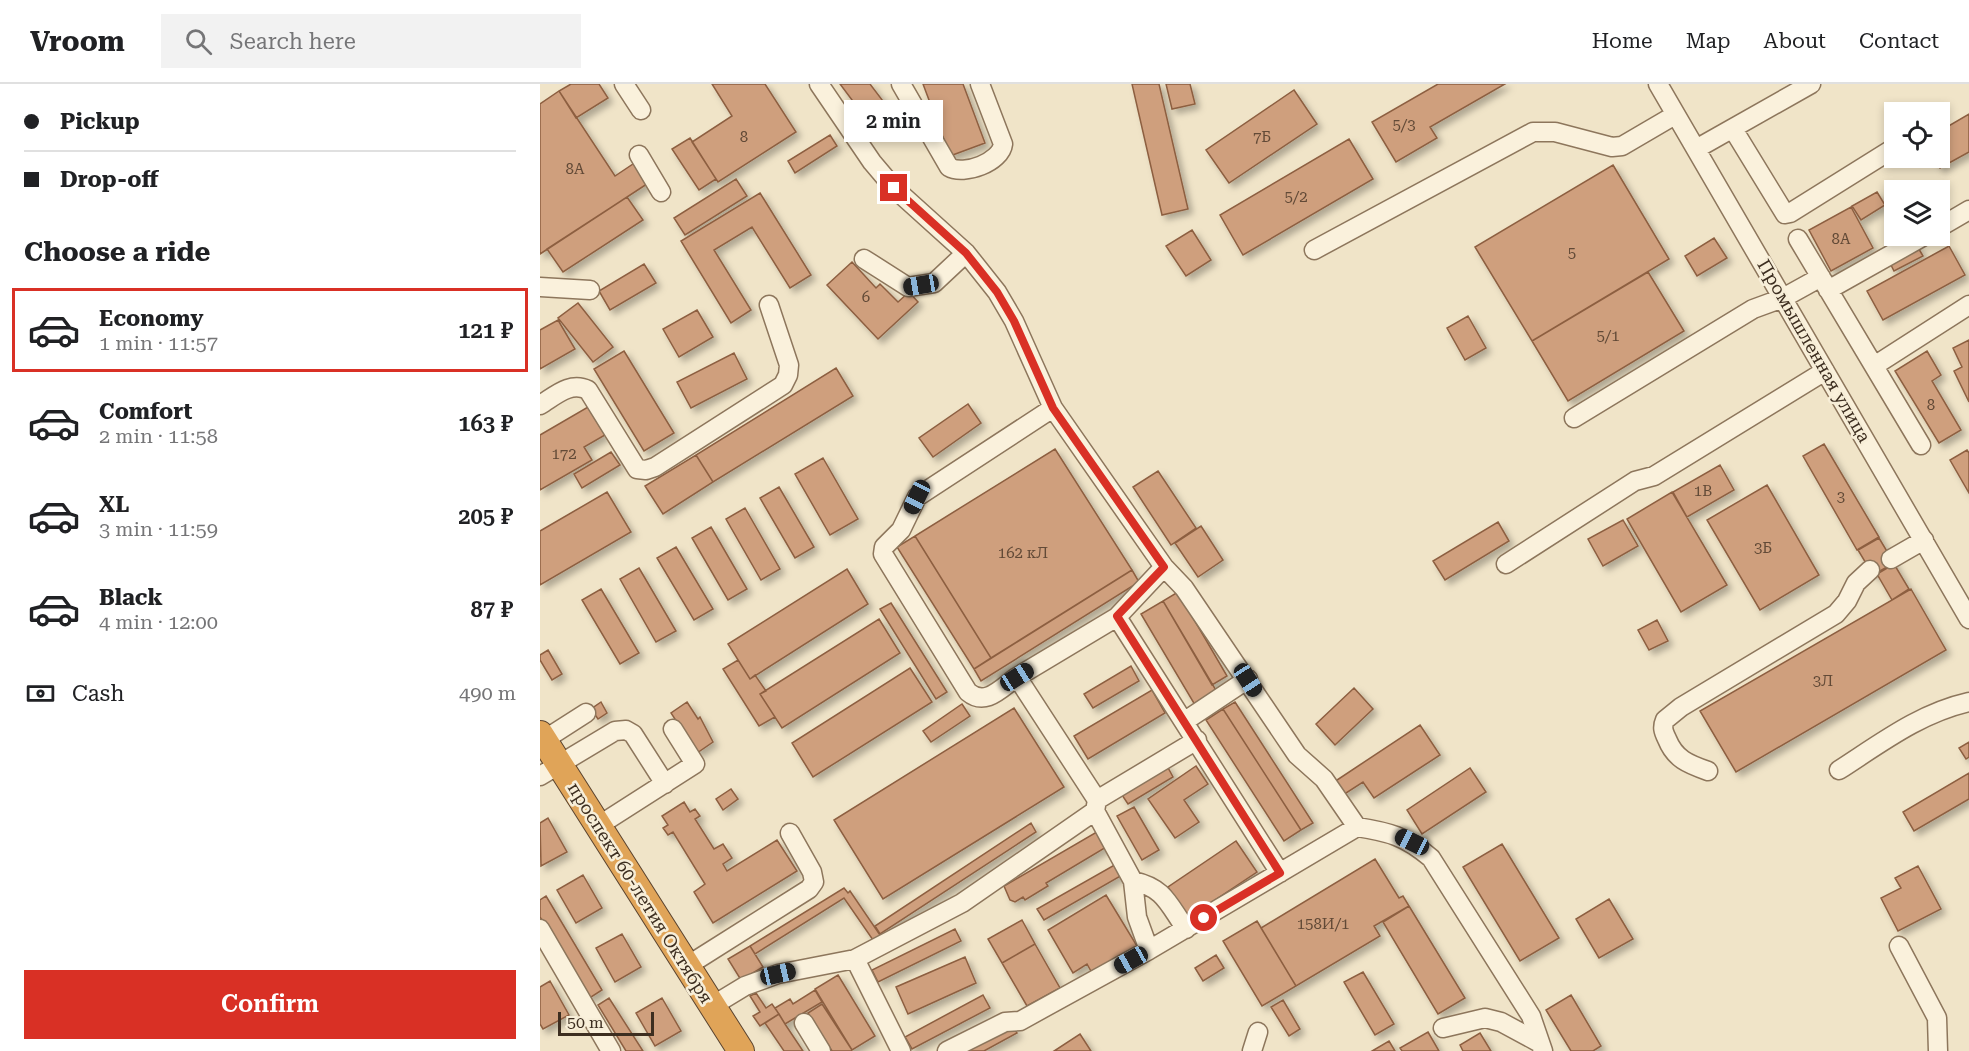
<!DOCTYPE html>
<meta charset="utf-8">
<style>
:root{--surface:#fff;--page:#f2f2f2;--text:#202124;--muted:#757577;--line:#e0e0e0;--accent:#d93025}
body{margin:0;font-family:"Roboto Serif",serif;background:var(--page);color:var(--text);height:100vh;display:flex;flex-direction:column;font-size:22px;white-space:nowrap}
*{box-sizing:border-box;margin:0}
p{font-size:20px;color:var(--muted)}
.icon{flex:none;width:33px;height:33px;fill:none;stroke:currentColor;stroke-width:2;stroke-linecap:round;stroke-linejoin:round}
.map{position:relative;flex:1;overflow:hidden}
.panel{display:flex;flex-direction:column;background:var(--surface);width:540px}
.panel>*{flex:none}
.banner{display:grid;align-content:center;height:132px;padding:0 24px;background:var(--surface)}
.buttons{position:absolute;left:1344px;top:18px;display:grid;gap:12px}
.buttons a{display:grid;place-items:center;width:66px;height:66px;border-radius:0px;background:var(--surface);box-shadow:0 3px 9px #0003;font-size:30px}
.scale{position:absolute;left:18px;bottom:15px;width:96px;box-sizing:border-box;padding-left:6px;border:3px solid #3d2e20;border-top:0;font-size:16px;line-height:21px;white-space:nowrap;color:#3d2e20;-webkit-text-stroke:4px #f7eed8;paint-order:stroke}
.end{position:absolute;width:27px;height:27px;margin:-14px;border:8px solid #d93025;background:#fff;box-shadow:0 0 0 3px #fff}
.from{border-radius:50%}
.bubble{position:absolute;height:42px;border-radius:0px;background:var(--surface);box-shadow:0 3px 9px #0003;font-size:20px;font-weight:600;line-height:42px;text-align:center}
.car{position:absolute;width:18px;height:36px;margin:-18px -9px;border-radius:8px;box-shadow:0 0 4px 2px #0007;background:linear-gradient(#222 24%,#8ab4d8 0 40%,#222 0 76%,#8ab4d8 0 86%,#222 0)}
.banner b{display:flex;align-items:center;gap:21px;height:57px;font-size:22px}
.banner b+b{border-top:2px solid var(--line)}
.banner i{width:15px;height:15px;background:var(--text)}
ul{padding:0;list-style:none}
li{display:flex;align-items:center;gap:18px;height:84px;margin:0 12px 9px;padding:0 12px;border:3px solid transparent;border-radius:0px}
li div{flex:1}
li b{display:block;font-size:22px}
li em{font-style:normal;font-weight:600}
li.active{border-color:var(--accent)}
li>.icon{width:54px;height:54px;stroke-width:1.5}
h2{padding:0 24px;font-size:27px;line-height:72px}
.pay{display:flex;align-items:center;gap:15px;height:66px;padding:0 24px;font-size:22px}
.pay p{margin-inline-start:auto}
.action{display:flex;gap:12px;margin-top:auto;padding:12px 24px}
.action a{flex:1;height:69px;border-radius:0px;background:var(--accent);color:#fff;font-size:24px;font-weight:600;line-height:69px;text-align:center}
header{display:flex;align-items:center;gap:36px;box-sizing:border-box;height:84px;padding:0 30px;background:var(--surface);border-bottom:2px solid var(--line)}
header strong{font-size:28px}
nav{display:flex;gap:33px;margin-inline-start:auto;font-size:21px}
.search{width:420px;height:54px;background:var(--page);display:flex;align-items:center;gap:15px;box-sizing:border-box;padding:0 21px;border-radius:0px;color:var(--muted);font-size:22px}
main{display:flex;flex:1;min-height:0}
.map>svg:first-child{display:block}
</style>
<header>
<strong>Vroom</strong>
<div class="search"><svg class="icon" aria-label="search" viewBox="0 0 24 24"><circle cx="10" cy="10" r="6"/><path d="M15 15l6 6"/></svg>Search here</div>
<nav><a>Home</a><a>Map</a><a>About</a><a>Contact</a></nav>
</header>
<main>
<section class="panel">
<div class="banner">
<b><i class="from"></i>Pickup</b>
<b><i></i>Drop-off</b>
</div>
<h2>Choose a ride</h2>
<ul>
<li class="active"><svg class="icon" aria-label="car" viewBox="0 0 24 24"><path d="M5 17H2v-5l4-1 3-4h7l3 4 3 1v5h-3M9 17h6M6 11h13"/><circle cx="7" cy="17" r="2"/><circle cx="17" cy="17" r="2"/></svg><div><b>Economy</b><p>1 min · 11:57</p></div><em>121 ₽</em></li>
<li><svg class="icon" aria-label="car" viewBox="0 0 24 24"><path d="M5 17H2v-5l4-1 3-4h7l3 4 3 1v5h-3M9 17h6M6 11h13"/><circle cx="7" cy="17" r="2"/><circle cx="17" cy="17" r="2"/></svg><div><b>Comfort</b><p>2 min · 11:58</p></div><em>163 ₽</em></li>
<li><svg class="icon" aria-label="car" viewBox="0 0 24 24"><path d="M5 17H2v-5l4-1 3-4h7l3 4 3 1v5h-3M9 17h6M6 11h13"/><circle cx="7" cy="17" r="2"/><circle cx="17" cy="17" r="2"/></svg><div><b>XL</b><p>3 min · 11:59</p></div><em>205 ₽</em></li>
<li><svg class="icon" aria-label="car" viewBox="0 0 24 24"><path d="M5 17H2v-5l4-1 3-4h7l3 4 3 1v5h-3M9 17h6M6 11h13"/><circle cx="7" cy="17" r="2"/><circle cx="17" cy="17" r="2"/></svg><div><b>Black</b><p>4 min · 12:00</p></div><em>87 ₽</em></li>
</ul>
<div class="pay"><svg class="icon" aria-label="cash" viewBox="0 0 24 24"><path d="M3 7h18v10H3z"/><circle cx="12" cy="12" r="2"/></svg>Cash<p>490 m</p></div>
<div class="action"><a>Confirm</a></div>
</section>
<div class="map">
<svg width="1429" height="967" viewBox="0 0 1429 967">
<defs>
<filter id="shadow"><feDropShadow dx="4.5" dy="4.5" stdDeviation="3" flood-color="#0004"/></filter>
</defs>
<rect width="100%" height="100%" fill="#f0e4c8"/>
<!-- building -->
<path fill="#cf9f7d" stroke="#8d5f41" stroke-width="1.5" filter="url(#shadow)" d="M31,0H59L68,14L36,34L19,7Z
M172,0H225L256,48L178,98L152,58L192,32Z
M300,0H330L349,25L330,40Z
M383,0H423L445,59L410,72Z
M592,0H619L648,125L622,131Z
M626,0H650L655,20L632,25Z
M898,0H965L890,43L897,54L856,78L832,38Z
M754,6L777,40L689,99L666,66Z
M19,7L75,92L96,78L110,98L0,170V20Z
M1429,30V68L1400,84L1394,74H1400V47Z
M290,51L297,62L255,89L248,77Z
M150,54L176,95L159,106L132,65Z
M809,55L833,95L703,171L680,131Z
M1073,81L1129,175L992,257L935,163Z
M196,95L207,112L145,151L134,134Z
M1337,108L1345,121L1321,136L1312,122Z
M220,109L271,191L250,204L212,143L174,166L211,226L191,239L141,157Z
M87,113L103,136L23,188L7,165Z
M1311,123L1333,164L1291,187L1269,146Z
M652,146L671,176L646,192L626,162Z
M1174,154L1187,174L1157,192L1145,172Z
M1376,160L1383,172L1354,187L1348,175Z
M1409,162L1425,191L1343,236L1327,207Z
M312,178L336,204L340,200L358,218L369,208L378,218L338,255L287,201Z
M104,180L116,199L70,226L59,207Z
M1108,188L1144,247L1028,317L992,257Z
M38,219L73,263L53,278L18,234Z
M157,226L173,253L139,273L123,245Z
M928,232L946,264L925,276L907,244Z
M18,236L35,265L0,285V246Z
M1429,256V318L1414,287L1422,283L1413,264Z
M84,267L134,349L104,367L54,285Z
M1387,267L1401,291L1392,297L1421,346L1399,359L1355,287Z
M194,269L207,295L151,324L137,298Z
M296,284L313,312L173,398L156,371Z
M428,320L441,339L393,373L379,354Z
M48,323L65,351L44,363L52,376L0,406V351Z
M1284,360L1339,453L1317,466L1263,372Z
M515,365L592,486L451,574L375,452Z
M1427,366L1429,369V409L1410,376Z
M71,368L80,381L42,404L34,390Z
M156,371L173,398L123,430L105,402Z
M283,374L318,435L290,451L255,390Z
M1180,381L1194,406L1147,433L1133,408Z
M618,387L656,444L631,461L593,403Z
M1227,401L1279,491L1220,526L1167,436Z
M239,403L274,463L255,474L220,414Z
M67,408L91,448L0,501V447Z
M1132,408L1187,501L1141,528L1087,435Z
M205,424L240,485L221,496L186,435Z
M1083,436L1098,462L1063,482L1048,455Z
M958,438L969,457L905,496L893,477Z
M661,442L683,476L658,493L635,459Z
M171,443L207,505L188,516L152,454Z
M375,452L451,574L434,585L357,463Z
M1339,454L1354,479L1333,491L1318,466Z
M136,463L173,525L154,536L117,474Z
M1354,480L1369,505L1352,516L1337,490Z
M99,484L136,547L116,558L80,495Z
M307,485L328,520L210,595L188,560Z
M592,486L599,498L441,597L434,585Z
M61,505L99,569L80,580L42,516Z
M1371,505L1406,566L1196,688L1160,627Z
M638,508L687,592L672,601L623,517Z
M623,517L677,608L655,621L601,530Z
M351,519L407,608L396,615L340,525Z
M339,535L360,569L242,644L220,610Z
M1117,536L1128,557L1109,566L1098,546Z
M8,566L22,590L12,596L0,576V571Z
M198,576L210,595L215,591L226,607L220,610L235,633L219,642L183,585Z
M591,582L599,597L553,624L544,610Z
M370,584L392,618L273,693L252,659Z
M814,604L833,625L795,661L776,640Z
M612,606L625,629L548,675L534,652Z
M61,618L67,629L58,635L51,625Z
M147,618L158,635L160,633L173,658L157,669L131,629Z
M695,618L773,739L761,746L683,625Z
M422,620L430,632L391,658L383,647Z
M474,624L524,703L343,815L294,736Z
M683,625L761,746L744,757L666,636Z
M880,641L900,671L834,714L823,698L803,711L794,698Z
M1429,658V673L1426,675L1419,664Z
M626,680L633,693L588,720L580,708Z
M656,682L668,700L644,716L659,738L635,754L608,715Z
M930,684L946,708L882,750L867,726Z
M1429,689V715L1374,747L1363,728Z
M191,705L198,715L183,726L176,715Z
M144,718L150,728L155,725L160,732L155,735L174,765L183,760L192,774L183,780L187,787L237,756L257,787L173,839L154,808L165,800L133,748L128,751L123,744L128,741L122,732Z
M594,723L619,766L602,776L577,732Z
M8,734L27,768L1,782L0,739Z
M491,739L496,748L340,850L335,842Z
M555,749L561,750L568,762L506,799L508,802L485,816L483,813L475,818L470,816L464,802Z
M696,757L717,788L648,834L628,803Z
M962,760L1019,854L980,877L923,783Z
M835,775L859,814L863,812L869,822L834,842L840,852L756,902L721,844Z
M578,779L584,790L504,836L497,825Z
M1378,782L1401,825L1358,847L1341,814L1361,804L1355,794Z
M43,791L62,824L36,839L17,806Z
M304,804L308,809L310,807L340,851L333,856L304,814L215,870L210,862Z
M566,811L597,862L552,889L547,880L533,889L508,846Z
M6,812L62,906L48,915L0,833V816Z
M1069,815L1093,855L1059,874L1036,835Z
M869,822L925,914L898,930L843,838Z
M482,836L495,860L462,879L448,855Z
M717,837L756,902L722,922L683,857Z
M415,845L421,857L338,898L332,886Z
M82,850L101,883L75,898L56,864Z
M495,860L520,904L487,922L462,879Z
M210,862L223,883L201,896L188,875Z
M676,871L684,884L663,897L655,884Z
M425,873L436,899L368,930L356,903Z
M823,888L854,940L835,951L804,898Z
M298,891L335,952L312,966L275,905Z
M10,897L29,931L3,945L0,940V903Z
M275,906L282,918L245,940L235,924L250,915L253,920Z
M216,909L226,924L232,920L239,930L220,942L213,932L220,928L210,912Z
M443,911L450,924L372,965L365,953Z
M1031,911L1061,962L1053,967H1031L1006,926Z
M69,914L103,967H86L58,921Z
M122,914L141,947L115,962L96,929Z
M743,916L760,945L749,952L731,923Z
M282,920L312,966L311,967H292L268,929Z
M239,930L245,940L263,967H244L225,939Z
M471,940L477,949L444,967H423Z
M888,948L899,967H862L860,964Z
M940,949L951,967H923L920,961Z
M540,950L551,967H514Z
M849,957L855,967H832Z"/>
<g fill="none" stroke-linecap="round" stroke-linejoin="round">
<!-- minor casing -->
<g stroke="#8d765c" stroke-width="21">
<path id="minor" d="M84,0L101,26
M279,0L332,78L354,104L426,169L457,208L474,237L513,324L624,483L644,504L757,671L784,695L817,743C849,748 865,752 891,774L991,932L1003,967
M361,0L409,83C424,92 461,78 463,60L440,0
M1118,0L1429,535
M1193,45L1245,130L1250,129L1354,64
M1156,65L1271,0
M99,71L121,108
M1400,143L1429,126
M1258,155L1381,361
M774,166L993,48H1015L1072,63L1082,62L1135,31
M324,175L368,203L394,199L426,169
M0,203L50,206
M1288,206L1384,152
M1334,282L1429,221
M0,321C15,312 30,297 48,306L97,385L106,386L115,383L243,301L248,291L249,281L229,221
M513,324L377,413L361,446L344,463L343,470L428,608C446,623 461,604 477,593L557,716L555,727L593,797C625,804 628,820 646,845
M1034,334L1213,225L1243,214L1281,193
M1351,475L1384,456
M966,480L1095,397L1114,392L1285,287
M624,483L577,533L740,789
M477,593L577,533
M645,637L708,595
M4,656L46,629
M1299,686C1341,659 1380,629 1429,618
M1168,687C1148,680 1135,675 1127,655C1123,647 1122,643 1125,636L1141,623L1296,530L1307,517L1316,499L1330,486
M0,692L75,647L86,646L93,650L125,700
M557,716L657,656
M58,742L155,680L133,645
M593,797L597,833L609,866
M0,845L71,967
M1359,862L1397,934L1398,967
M315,875L422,819L555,727
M147,882L269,805L274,798L272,788L250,749
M172,922L205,902L238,890L315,875L361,967
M264,939L281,967
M903,944L945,934L961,938L998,958
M407,967L465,938L480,937L609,866L817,743
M712,967L718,948"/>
</g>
<!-- highway casing -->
<g stroke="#5b4430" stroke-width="28">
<path id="highway" d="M0,650L201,967"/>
</g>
<!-- minor -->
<use href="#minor" stroke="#faf1dc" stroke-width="18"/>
<!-- highway -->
<use href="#highway" stroke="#e0a458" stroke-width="26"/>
</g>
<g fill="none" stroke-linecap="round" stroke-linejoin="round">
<!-- route -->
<path stroke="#d93025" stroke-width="8" d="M354,104L426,169L457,208L474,237L513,324L624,483L577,532L740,789L664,834"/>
</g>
<g text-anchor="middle" stroke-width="5" stroke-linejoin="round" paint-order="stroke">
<!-- number labels -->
<g font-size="15" fill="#624a37">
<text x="864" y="46">5/3</text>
<text x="204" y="58">8</text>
<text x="722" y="58">7Б</text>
<text x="35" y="90">8А</text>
<text x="756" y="118">5/2</text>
<text x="1301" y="160">8А</text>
<text x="1032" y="174">5</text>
<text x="326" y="218">6</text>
<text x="1068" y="257">5/1</text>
<text x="1391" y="326">8</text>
<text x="24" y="375">172</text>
<text x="1163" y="412">1В</text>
<text x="1301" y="418">3</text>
<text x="1223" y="469">3Б</text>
<text x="483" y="474">162 кЛ</text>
<text x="1283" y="602">3Л</text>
<text x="783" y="845">158И/1</text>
</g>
<!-- street labels -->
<g font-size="18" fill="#3d2e20" stroke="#f7eed8">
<text transform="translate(1274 267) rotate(60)" y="6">Промышленная улица</text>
<text transform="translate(100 809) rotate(58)" y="6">проспект 60-летия Октября</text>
</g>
</g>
</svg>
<div class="buttons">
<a><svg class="icon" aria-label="locate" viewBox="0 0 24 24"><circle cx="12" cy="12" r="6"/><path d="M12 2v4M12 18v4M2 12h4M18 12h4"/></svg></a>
<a><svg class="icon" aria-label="layers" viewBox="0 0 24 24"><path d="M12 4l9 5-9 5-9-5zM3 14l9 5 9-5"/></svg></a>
</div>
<div class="scale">50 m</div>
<i class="end from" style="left:664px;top:834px"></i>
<i class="end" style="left:354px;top:104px"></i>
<div class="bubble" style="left:304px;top:16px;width:99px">2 min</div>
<i class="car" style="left:381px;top:201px;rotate:260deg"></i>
<i class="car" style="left:377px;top:413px;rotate:206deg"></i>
<i class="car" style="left:477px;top:593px;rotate:58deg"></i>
<i class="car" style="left:708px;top:596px;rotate:147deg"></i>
<i class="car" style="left:872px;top:758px;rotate:296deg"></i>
<i class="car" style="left:591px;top:876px;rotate:241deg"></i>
<i class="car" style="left:238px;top:890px;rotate:77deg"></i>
</div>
</main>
